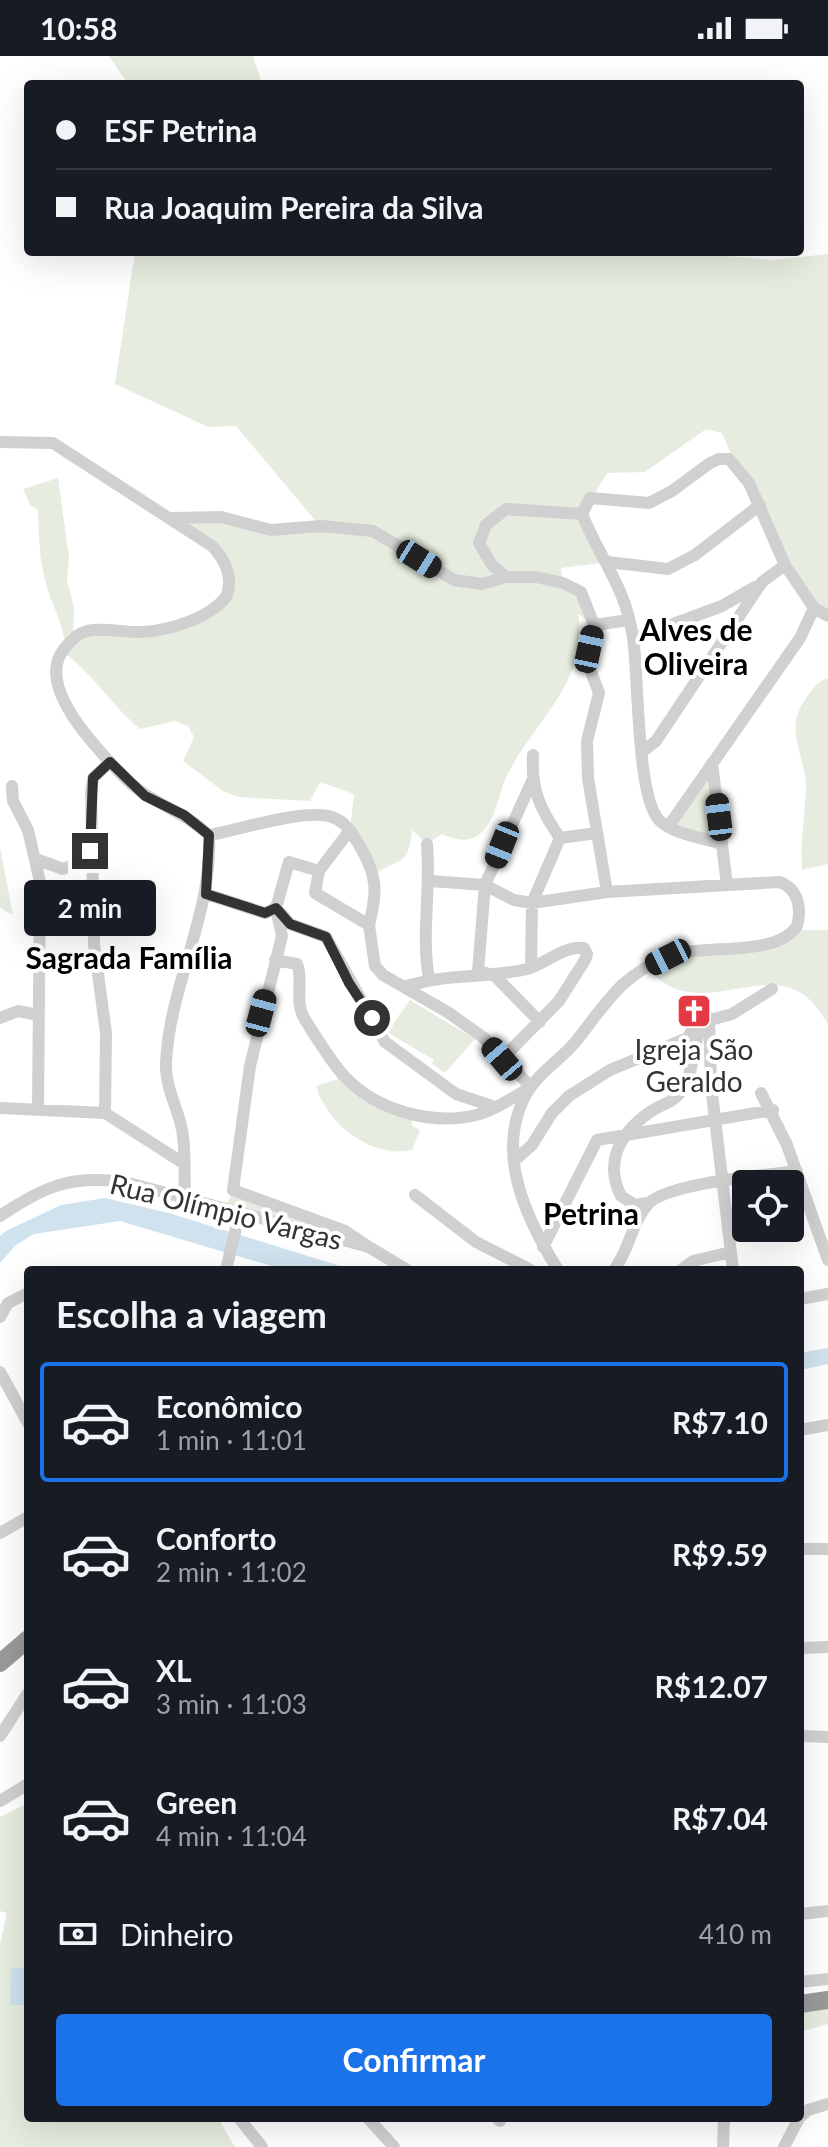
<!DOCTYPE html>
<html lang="pt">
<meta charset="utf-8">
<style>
:root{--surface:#171b24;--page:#20242c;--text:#f1f3f6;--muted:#9ea1a6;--line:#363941;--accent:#1a73e8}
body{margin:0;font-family:Lato,sans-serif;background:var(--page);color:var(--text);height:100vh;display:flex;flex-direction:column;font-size:30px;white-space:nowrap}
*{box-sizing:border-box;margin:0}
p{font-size:26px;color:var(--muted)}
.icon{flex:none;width:44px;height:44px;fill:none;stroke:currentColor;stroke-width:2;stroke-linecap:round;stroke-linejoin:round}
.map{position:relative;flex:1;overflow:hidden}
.sheet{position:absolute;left:24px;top:1210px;width:780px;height:856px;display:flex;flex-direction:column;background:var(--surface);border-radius:8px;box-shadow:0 8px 32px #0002}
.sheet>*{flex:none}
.banner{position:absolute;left:24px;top:24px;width:780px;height:176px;border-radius:8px;box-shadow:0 8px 32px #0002;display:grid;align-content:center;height:176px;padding:0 32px;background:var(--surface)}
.tools{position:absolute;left:732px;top:1114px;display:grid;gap:16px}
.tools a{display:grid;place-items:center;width:72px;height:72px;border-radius:8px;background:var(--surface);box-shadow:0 8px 32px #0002;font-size:40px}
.end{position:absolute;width:36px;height:36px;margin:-18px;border:10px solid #333;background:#fff;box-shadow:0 0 0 4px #fff}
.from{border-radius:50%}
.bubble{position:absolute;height:56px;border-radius:8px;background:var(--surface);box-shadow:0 8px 32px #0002;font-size:26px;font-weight:700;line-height:56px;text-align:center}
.car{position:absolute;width:24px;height:48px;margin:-24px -12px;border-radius:10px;box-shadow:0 0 6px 2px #0007;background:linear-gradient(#222 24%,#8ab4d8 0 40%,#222 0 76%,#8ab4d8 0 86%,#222 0)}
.banner b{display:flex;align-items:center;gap:28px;height:76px;font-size:30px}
.banner b+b{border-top:2px solid var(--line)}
.banner i{width:20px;height:20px;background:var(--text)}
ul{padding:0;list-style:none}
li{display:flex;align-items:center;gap:24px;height:120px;margin:0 16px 12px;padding:0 16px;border:4px solid transparent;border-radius:8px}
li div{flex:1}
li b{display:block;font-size:30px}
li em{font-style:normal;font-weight:700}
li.current{border-color:var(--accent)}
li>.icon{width:72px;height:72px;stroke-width:1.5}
h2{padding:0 32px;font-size:36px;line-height:96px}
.pay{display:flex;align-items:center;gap:20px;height:88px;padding:0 32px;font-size:30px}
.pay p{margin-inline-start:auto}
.action{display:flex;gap:16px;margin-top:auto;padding:16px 32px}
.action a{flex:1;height:92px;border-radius:8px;background:var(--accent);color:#fff;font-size:32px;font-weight:700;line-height:92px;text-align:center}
.status{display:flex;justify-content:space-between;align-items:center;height:56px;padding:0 40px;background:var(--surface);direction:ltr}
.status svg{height:22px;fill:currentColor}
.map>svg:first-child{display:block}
</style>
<div class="status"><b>10:58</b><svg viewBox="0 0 49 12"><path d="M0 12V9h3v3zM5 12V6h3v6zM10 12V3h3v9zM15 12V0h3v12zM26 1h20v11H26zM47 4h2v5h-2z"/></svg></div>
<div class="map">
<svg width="828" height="2091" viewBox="0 0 828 2091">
<rect width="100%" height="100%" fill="#fff"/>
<!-- green -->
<path fill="#e6ecdf" d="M109,0H253L262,28H128Z
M135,196H683L773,204L828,198V560L814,552L734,406L722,377L706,373L645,416L607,417L582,458L608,506L561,512L563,527L581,536L594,569L578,558C590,624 534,666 507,719C499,736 496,763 482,776C470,788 456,784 442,778L427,788L412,774C409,811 398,802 373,819L350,774L354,738L320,726L310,745L238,741L223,735L183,705L194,681L188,670L175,665L140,673C111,649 92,616 62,595L72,583L64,582C61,562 51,547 46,528C39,504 39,479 38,454L30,449L23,433L58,422L69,501L67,524L74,552L73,581L169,572L226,541L223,502L173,462L221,461L271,474L320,470L236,370L208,371L115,328Z
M828,622V808L802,814C800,786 805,760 806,732C806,696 780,673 810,637C815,630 820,624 828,622Z
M712,707L722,788L668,771Z
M0,791L13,859L0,852Z
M795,874H828V968C821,958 814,946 804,939C761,908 700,963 654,919L668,901L732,892Z
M410,944L475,983L445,1017L432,1008L434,1004L387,976Z
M345,1021L373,1043L414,1057L411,1069L420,1074L412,1094C372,1103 327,1068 316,1030Z
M233,1131L357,1181L226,1152Z
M28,1747V2062H218L235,2091H0V1888L7,1857L0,1855V1761Z
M828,1948V1968L800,1976V1953Z"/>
<!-- water -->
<path fill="#cfe2ee" d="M105,1142L169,1157L353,1214H285L120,1165L34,1178L16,1189L0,1207V1180L6,1175L61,1149Z
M828,1292V1308L800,1314V1297Z
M11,1912H28L27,1949H10Z"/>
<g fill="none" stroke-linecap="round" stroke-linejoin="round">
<!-- minor -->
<path stroke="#d0d0d0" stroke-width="12" d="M0,386L53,387L212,490C225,504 234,522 226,541C208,563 170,574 143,576C125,577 105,571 87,575C78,577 70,585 64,593C34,630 98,694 124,721C149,747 183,754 209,779C213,858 169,930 166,1008C165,1031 178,1052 182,1074C186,1095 184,1120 185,1142
M173,462L221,461L271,474L321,470L373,475L454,524L482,528L506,521H536L563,527L581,536L594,569
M608,506L668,513L695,499L760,449
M506,521L492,509L479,487L486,469L506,453L582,458
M814,552L828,560
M633,583L722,550L755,531
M642,696L656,685L762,526L785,509
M533,699C531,734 540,753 560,782L597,777
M712,707L727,829
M532,725L485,829L478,915L494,919L540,966
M12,730L13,745L28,774L40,826L38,1054
M668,771L800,582L814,552
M209,779C238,774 306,752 332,761C347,766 353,779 361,792C378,822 377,837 369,869
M427,788C431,833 421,879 429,923
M722,788C703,782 673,778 659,764C636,739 639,620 633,582C626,531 600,503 582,458L590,442L649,447L672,435L710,407L719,403H729L749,427L785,509L814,552
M36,803L63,813L81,806L90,795
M319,815L350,774
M430,825L485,829L514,844L532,847L607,836L779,826C798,832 802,852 797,870C776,902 705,887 670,900C622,918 607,946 577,984C564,1001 542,1014 530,1032C492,1091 525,1161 558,1214
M607,836L588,722L587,685L599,637L588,608L594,569L629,564
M206,838L265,857L276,852
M276,852L282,880L250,1010L233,1134L345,1175L369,1191
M281,857L290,868L326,881L385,986L456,1038L495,1051
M275,904L297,908C304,925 294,944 304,962C314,978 333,1009 346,1022C377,1054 432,1070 476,1059C495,1054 514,1041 531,1031L484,982L449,957L383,919L375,910L369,869L315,837L319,815L289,806L276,852
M531,912L532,847L560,782
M404,931C444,917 486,923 527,913C546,908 562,890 584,892L587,898L585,904L559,945L502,1003
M0,962L18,955L38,959
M761,1037L787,1089L828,1204
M0,1052L105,1057L183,1107
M105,1057L106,977L94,888L91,736L93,722L110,706
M515,1104L532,1089L552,1057L569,1040L610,1014L687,982L700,964L709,962L711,1029L733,1214
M415,1139L476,1186L531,1214
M648,1147L635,1149L621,1140C604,1106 620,1077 650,1056C665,1045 672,1050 684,1031C695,1012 692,987 703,966L732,958L772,933
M0,1160C46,1130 69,1119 125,1126L369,1191L407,1214
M543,1191L597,1084L773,1054
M226,1214L240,1155
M614,1214C629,1195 632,1166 648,1148C667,1127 767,1119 797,1115
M681,1214L693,1205L731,1196
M800,1243L828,1238
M0,1261L8,1247L28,1237
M0,1316L28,1367
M800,1374L828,1369
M0,1477L28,1461
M800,1493H828
M800,1592L828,1591
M0,1680L28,1637
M800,1680L828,1681
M0,1745L28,1728
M800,1858L828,1855
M800,1926L828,1923
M800,2061L808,2054L828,2048
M239,2062L262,2091
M368,2062L394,2091
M497,2062L500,2065
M723,2091L724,2062
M784,2091L799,2062"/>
<!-- highway -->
<path stroke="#9a9a9a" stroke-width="18" d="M0,1607L28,1583
M800,1948L828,1944"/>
</g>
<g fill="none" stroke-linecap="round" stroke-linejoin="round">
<!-- route -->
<path stroke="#333" stroke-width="10" d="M90,795L93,722L110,706L145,740L184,759L209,779L206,838L265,857L276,852L290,868L326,881L349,927L372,962"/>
</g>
<!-- icons -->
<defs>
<g id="church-square" transform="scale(1.8)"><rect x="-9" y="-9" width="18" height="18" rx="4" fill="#e63946" stroke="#fff"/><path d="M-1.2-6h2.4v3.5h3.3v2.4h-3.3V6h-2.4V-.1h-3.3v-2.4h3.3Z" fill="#fff"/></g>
</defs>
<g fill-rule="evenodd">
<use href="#church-square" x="694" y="955"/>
</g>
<g text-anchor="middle" stroke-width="8" stroke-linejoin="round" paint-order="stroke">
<!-- poi labels -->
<g font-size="28" fill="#333" stroke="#fff">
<text x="694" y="1004">Igreja São<tspan x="694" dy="32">Geraldo</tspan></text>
</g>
<!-- street labels -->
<g font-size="28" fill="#333" stroke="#fff">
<text transform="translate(226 1156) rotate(14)" y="10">Rua Olímpio Vargas</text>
</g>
<!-- neighbourhood labels -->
<g font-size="30" font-weight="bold" fill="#000" stroke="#fff">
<text x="696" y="585">Alves de<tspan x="696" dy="34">Oliveira</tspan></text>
<text x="129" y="913">Sagrada Família</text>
<text x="591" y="1169">Petrina</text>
</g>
</g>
</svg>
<div class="tools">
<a><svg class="icon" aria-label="locate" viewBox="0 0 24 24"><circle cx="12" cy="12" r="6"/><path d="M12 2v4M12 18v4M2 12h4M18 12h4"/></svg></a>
</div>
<i class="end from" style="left:372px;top:962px"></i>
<i class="end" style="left:90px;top:795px"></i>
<div class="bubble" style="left:24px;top:824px;width:132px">2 min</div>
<i class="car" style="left:419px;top:503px;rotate:122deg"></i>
<i class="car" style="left:589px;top:593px;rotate:12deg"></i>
<i class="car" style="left:719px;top:761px;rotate:353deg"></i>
<i class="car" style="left:502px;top:789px;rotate:202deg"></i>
<i class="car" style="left:668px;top:901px;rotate:243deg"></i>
<i class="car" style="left:261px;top:957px;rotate:15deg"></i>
<i class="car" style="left:502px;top:1003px;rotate:319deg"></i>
<div class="banner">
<b><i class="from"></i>ESF Petrina</b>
<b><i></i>Rua Joaquim Pereira da Silva</b>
</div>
<section class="sheet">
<h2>Escolha a viagem</h2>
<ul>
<li class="current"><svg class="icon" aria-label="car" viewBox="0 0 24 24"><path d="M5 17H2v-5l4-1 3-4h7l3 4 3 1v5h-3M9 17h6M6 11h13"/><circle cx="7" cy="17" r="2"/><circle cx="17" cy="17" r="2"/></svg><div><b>Econômico</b><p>1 min · 11:01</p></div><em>R$7.10</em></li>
<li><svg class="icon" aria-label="car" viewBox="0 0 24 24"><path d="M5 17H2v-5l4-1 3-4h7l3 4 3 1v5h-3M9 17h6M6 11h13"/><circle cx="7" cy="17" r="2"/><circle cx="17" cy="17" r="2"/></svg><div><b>Conforto</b><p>2 min · 11:02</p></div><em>R$9.59</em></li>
<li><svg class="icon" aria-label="car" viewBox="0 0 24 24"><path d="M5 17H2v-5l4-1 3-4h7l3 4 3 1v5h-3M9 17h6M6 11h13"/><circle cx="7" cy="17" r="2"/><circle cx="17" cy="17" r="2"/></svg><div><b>XL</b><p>3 min · 11:03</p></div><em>R$12.07</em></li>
<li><svg class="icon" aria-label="car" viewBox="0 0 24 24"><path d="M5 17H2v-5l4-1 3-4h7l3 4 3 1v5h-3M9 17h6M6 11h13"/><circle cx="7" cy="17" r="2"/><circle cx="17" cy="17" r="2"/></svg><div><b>Green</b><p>4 min · 11:04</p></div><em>R$7.04</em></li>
</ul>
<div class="pay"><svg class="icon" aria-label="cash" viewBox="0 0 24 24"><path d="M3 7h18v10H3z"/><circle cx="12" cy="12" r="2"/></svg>Dinheiro<p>410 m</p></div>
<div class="action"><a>Confirmar</a></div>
</section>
</div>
